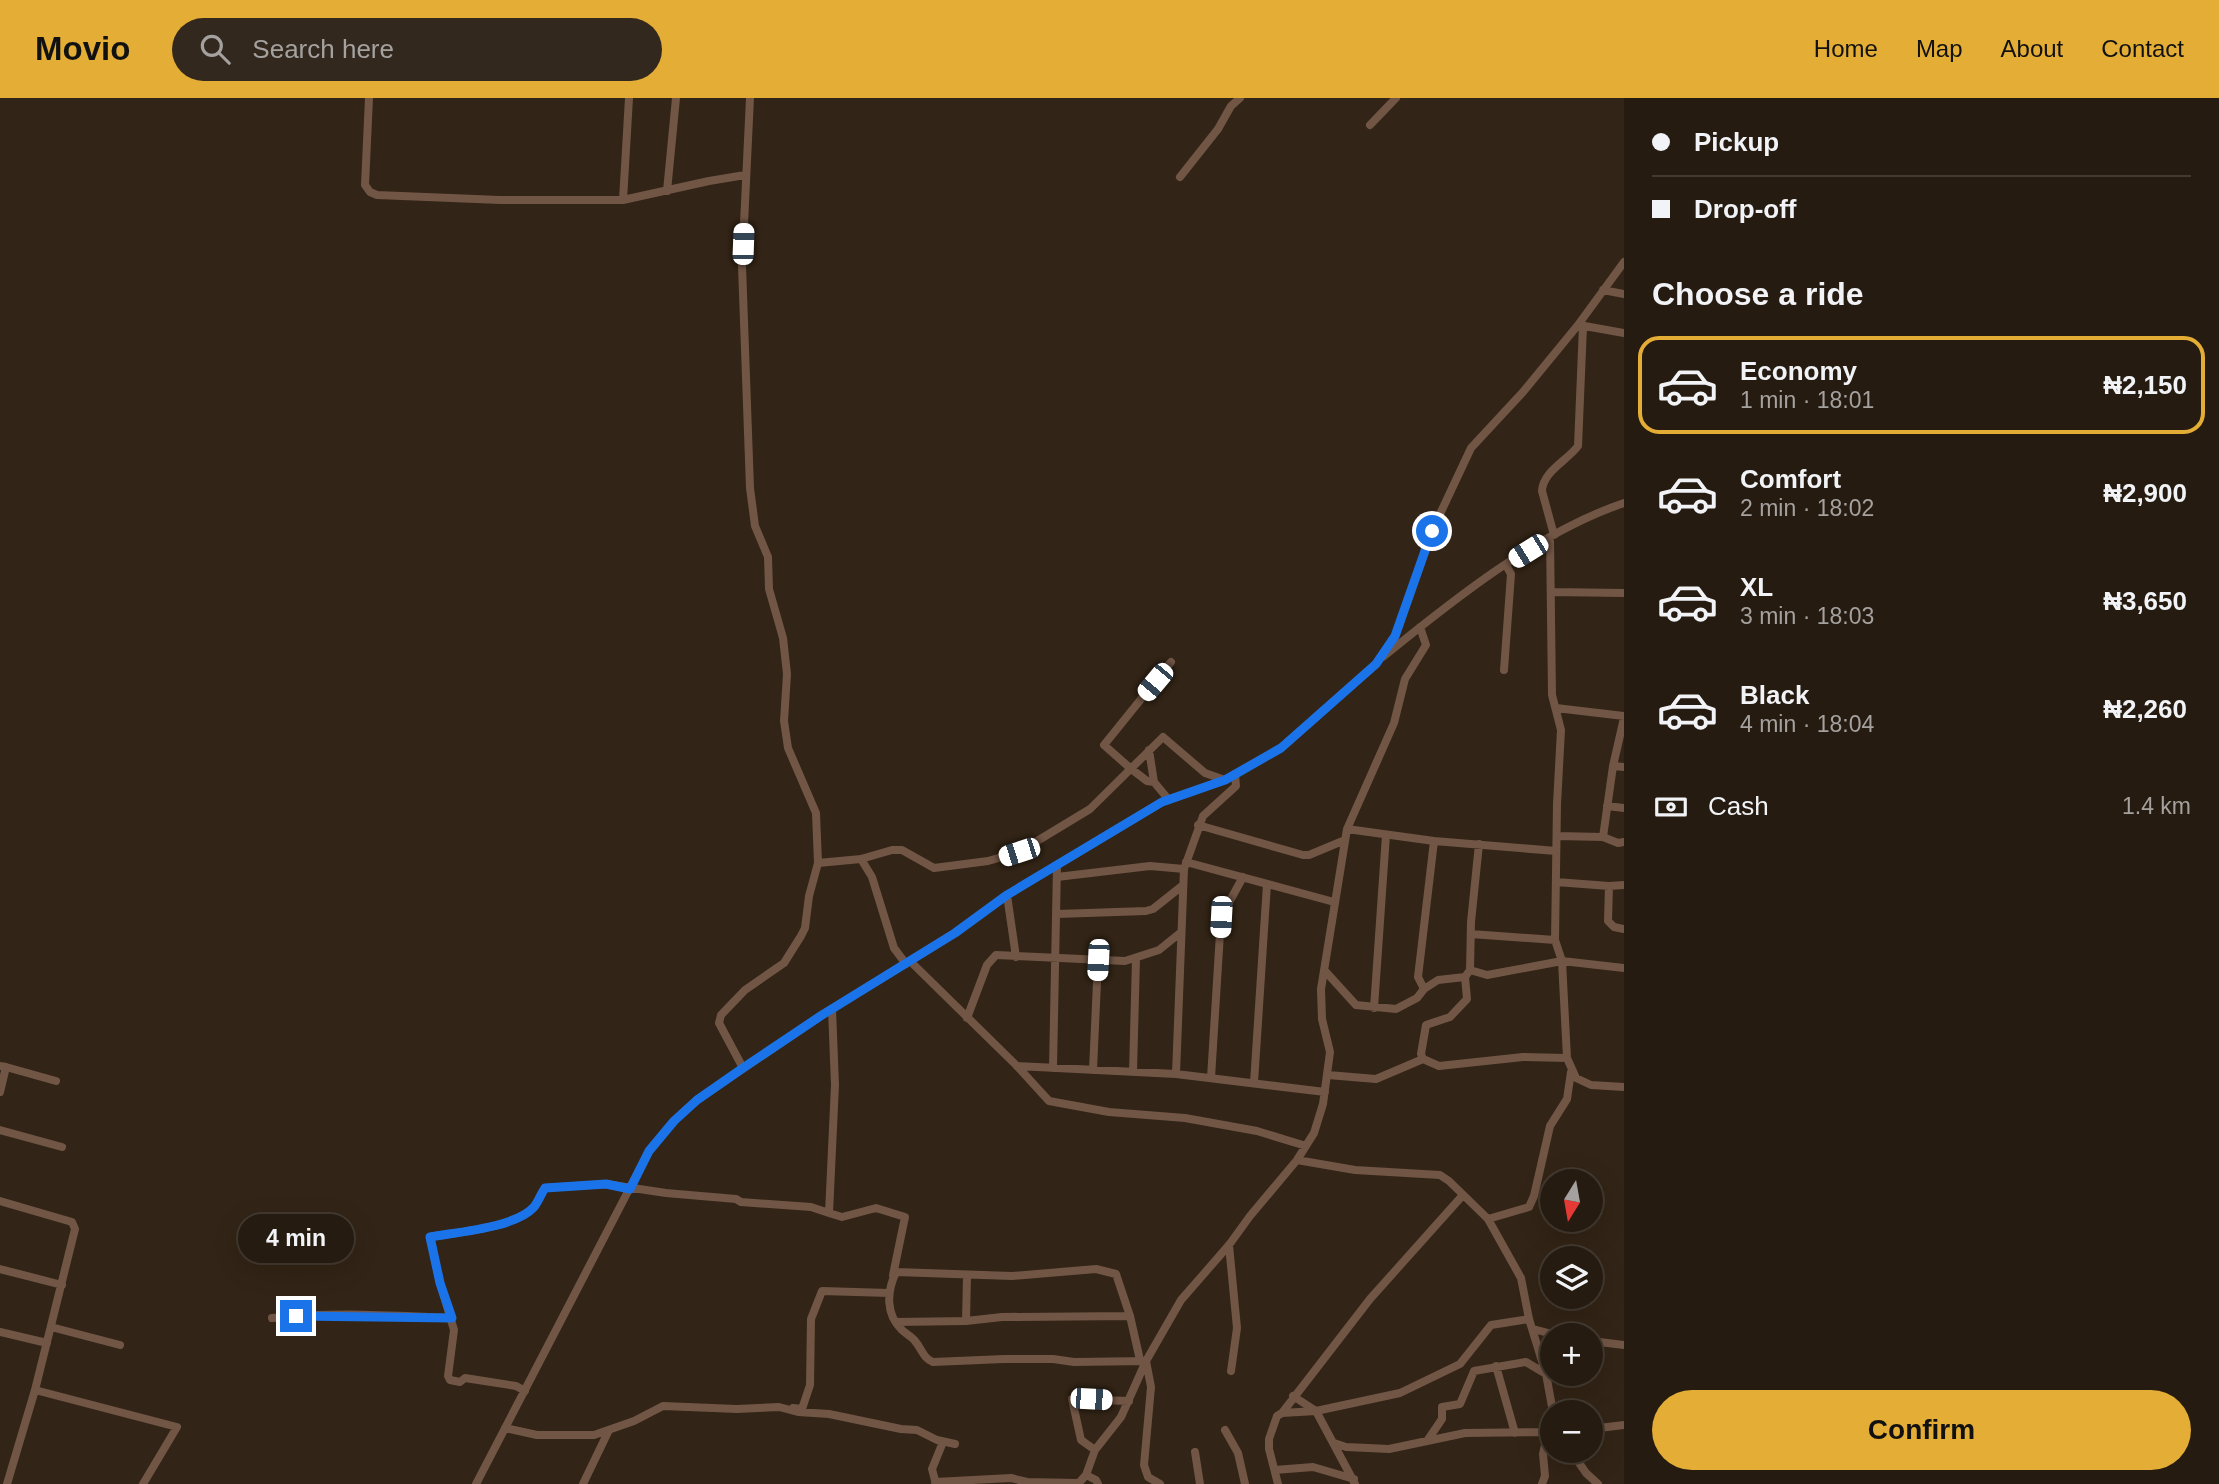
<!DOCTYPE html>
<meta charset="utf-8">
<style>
:root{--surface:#261b10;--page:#32281e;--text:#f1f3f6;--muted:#a4a19f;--line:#423930;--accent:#e4ad35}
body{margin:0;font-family:Arial,sans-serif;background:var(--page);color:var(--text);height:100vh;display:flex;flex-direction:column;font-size:26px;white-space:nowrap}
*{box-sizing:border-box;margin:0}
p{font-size:23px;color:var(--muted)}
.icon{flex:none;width:38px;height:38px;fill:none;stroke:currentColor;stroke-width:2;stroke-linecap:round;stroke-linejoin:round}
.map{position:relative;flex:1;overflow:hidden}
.side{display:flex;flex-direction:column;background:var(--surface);width:595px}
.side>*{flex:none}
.top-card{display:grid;align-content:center;height:154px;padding:0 28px;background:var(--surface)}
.needle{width:46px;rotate:191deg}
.controls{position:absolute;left:1540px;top:1071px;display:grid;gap:14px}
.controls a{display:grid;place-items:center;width:63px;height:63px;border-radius:50%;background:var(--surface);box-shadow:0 7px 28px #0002,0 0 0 2px var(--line);font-size:35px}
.end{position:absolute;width:32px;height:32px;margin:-16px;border:9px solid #1a73e8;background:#fff;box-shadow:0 0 0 4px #fff}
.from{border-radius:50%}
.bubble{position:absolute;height:49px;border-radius:24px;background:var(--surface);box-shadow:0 7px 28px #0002,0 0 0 2px var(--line);font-size:23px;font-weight:700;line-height:49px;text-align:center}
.car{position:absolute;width:21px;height:42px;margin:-21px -10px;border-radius:9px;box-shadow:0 0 5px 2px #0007;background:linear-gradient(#fff 24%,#345 0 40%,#fff 0 76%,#345 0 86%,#fff 0)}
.top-card b{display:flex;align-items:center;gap:24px;height:66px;font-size:26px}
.top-card b+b{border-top:2px solid var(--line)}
.top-card i{width:18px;height:18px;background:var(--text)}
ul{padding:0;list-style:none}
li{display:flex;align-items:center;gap:21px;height:98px;margin:0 14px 10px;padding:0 14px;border:4px solid transparent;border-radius:21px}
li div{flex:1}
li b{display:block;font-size:26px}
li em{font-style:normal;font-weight:700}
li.selected{border-color:var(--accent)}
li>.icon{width:63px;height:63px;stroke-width:1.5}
h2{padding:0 28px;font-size:32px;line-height:84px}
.pay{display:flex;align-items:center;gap:18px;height:77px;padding:0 28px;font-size:26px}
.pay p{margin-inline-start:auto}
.button{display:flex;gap:14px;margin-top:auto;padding:14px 28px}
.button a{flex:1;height:80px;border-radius:42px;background:var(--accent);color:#111;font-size:28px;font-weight:700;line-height:80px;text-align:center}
header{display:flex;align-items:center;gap:42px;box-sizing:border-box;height:98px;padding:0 35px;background:var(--accent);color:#111}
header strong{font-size:33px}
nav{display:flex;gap:38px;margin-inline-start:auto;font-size:24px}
.search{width:490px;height:63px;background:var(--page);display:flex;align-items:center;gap:18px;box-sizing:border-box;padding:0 24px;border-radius:38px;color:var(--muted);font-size:26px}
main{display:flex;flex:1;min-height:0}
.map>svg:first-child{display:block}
</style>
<header>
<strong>Movio</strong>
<div class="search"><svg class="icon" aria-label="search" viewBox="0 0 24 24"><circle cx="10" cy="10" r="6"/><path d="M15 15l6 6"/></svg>Search here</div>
<nav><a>Home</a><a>Map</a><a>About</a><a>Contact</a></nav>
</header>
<main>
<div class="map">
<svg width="1624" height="1386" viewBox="0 0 1624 1386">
<rect width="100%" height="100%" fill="#322416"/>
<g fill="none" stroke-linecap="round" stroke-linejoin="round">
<!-- minor -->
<path stroke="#715545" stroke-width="8" d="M369,0L365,87L370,94L377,97L500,102H623L709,83L745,77
M1370,27L1396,0
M1180,79L1218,31L1231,8L1240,0
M667,93L676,0
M623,102L629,0
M1603,192L1624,196
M1579,227L1624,235
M1554,437L1542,393C1543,373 1567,363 1578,348L1583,228
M1550,439L1552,597L1561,632L1557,706L1555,842L1562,863L1567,960L1576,980L1591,987L1624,989
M1551,494L1624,495
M1383,559C1453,502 1538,434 1624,405
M1504,572L1511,476L1506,467
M1556,610L1624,618
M1149,652L1154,684
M1613,668L1624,669
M1169,702L1154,684L1147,683L1130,670L1104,647L1171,564
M1607,708L1624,710
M1198,727L1303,757H1309L1345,742
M1347,731L1434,743L1556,753
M1557,738L1603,739L1618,745L1624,744
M1603,739L1613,668L1624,620
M861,761L872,779L894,850L906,866
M1186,764L1334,804
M818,765L861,761L892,752H902L934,770L988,763L1019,754L1090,711L1163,639L1205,675L1225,682
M1057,779L1150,768L1184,771
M1556,784L1609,788L1624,787
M1609,788L1608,823L1614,829L1624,831
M1007,797L1016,859
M1057,816L1146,813L1153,811L1182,788
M1471,836L1555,842
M910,863L1017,968L1049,1003L1109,1014L1185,1020L1257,1033L1306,1048
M1470,872L1471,824L1479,746
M1325,873L1356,907L1396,911L1417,900L1424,891L1438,882L1465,879L1470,872L1487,877L1562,863L1624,870
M1424,891L1418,879L1434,743
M1374,910L1386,737
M832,911L835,987L829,1115L842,1119L876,1110L905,1119L893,1177
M967,920L987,867L996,857L1125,863L1159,852L1180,835
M1423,961L1421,956L1426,927L1450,919L1467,901L1465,879
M0,968L6,969L0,994
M1017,968L1176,976L1325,994
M6,969L56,983
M743,970L719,925L721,917L745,892L784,865L801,838L805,830L809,798L818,765L816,715L788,650L784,623L787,576L783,540L769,491L768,459L755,428L750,390L742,168L750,0
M1053,970L1057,768
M1093,972L1098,862
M1133,974L1136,861
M1176,976L1184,771L1203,718L1236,688L1235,676
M1328,977L1376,981L1423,961L1439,968L1523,959L1567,960
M1211,980L1221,819L1243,779
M1254,985L1267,786
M0,1032L62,1049
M1297,1062L1355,1072L1440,1077L1449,1083L1488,1121L1521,1180L1529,1221L1546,1276L1553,1314
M0,1103L72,1124L75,1131L35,1292L7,1386
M1488,1121L1529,1109L1534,1098L1550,1028L1567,1001L1571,974
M1229,1147L1237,1230L1231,1273
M0,1171L62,1187
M272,1220C332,1214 393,1217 452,1220
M966,1223L967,1178
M896,1224L966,1223L1002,1219L1130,1218
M51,1229L120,1247
M1533,1231L1556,1237
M0,1234L47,1245
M1591,1243L1624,1247
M1140,1262L1130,1218L1116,1176L1096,1171L1012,1178L896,1174C887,1193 885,1216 902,1232C906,1236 912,1239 915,1243C922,1251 923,1260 933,1264L1004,1261H1053L1074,1264L1146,1263
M1146,1263L1151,1289L1144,1367L1148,1379L1160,1386
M1496,1268L1515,1335
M35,1292L177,1329L143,1386
M525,1293L516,1288L465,1280L460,1284L450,1282L448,1278L454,1232L440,1185L430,1139C457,1134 515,1130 534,1109C538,1104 541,1096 545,1090L606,1086L666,1095L736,1101L741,1104L811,1109L829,1115
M1293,1298L1316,1313L1355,1386
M793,1310L802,1311L810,1287L811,1221L822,1193L889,1195
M1282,1315L1370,1201L1463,1097
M505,1330L537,1337H594L634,1323L663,1308L737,1311L779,1309L798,1314L829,1316L901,1331L917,1332L937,1342L955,1346
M1591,1331L1624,1327
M1225,1332L1238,1355L1245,1386
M1427,1343L1442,1321V1309L1460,1306L1474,1273L1526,1264L1546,1276
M1334,1345L1346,1349L1389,1351L1465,1335L1547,1334
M1095,1352L1081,1342L1072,1301L1129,1303
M1571,1353L1586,1375L1598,1386
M1195,1354L1200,1386
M1275,1372L1313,1369L1354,1381
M1086,1377L1096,1382L1098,1386
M935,1384L1011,1380L1027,1384L1078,1385
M476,1386L649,1053L674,1023L697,1002L822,917L955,835L1007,797L1162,704L1225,682L1281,650L1376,566L1395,539L1432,433L1471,350L1523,294L1578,227L1624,164
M583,1386L609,1332
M936,1386L932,1371L943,1344
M1078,1386L1086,1377L1095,1352L1121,1319L1146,1263L1181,1202L1229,1147L1250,1118L1297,1062L1314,1035L1323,1006L1330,954L1322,921L1321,891L1347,731L1394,625L1405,581L1426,547L1420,529
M1278,1386L1269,1351V1341L1277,1318L1282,1315L1316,1313L1400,1295L1460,1266L1491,1227L1529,1221
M1542,1386L1545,1378L1543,1356L1552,1317"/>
</g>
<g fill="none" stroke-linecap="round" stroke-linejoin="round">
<!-- route -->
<path stroke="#1a73e8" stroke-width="9" d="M296,1218L452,1220L440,1185L430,1139C457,1134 515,1130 534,1109C538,1104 541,1096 545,1090L606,1086L630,1091L649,1053L674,1023L697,1002L743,970L822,917L955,835L1007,797L1162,704L1225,682L1281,650L1376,566L1395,538L1432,433"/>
</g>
</svg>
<div class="controls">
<a><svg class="needle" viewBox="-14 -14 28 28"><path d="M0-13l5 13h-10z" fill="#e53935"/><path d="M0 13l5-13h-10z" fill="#a4a19f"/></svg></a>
<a><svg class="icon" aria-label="layers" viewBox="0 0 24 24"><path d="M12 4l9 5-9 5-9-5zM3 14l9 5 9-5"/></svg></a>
<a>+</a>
<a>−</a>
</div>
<i class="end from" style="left:1432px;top:433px"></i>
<i class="end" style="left:296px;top:1218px"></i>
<div class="bubble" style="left:238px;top:1116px;width:116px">4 min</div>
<i class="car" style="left:743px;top:146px;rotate:2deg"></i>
<i class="car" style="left:1528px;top:453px;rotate:238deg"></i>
<i class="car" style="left:1155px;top:584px;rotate:220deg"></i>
<i class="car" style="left:1019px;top:754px;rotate:252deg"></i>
<i class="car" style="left:1221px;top:819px;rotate:183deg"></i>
<i class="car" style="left:1098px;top:862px;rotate:183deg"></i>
<i class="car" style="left:1091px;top:1301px;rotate:93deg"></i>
</div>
<section class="side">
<div class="top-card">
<b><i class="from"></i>Pickup</b>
<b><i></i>Drop-off</b>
</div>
<h2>Choose a ride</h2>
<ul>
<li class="selected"><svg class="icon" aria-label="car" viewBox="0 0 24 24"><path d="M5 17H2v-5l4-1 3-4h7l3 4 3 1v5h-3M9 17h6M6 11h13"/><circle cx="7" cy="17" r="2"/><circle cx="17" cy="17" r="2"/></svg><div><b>Economy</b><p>1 min · 18:01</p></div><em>₦2,150</em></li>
<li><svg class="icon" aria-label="car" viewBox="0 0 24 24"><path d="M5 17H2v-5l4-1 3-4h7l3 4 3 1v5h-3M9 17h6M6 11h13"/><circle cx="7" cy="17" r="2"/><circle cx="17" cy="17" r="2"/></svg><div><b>Comfort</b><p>2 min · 18:02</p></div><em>₦2,900</em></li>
<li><svg class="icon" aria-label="car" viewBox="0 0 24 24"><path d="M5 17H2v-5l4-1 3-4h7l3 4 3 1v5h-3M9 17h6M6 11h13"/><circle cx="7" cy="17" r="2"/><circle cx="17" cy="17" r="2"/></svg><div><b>XL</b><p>3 min · 18:03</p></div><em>₦3,650</em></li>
<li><svg class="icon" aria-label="car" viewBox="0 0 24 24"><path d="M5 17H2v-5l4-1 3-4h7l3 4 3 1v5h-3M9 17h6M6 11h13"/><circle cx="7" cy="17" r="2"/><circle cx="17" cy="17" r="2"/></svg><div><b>Black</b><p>4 min · 18:04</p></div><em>₦2,260</em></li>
</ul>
<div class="pay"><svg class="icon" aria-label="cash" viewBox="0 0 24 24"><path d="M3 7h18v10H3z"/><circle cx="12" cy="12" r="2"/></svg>Cash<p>1.4 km</p></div>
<div class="button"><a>Confirm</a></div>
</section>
</main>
